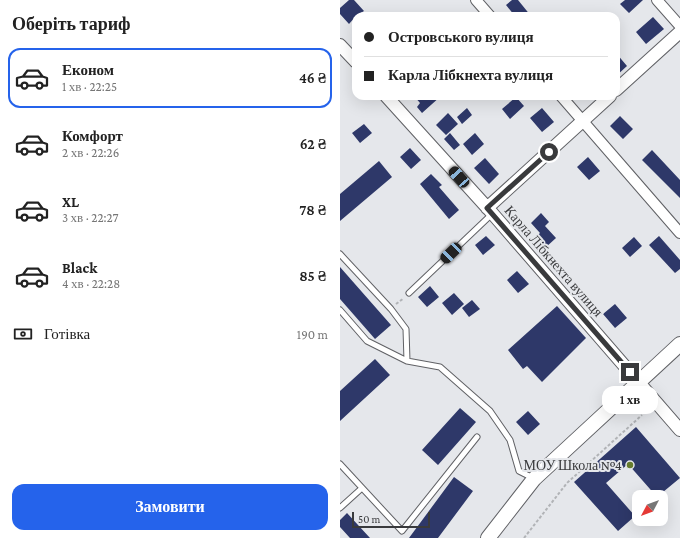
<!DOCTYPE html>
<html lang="uk">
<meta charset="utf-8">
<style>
:root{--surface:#fff;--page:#f2f2f2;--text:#222;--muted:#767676;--line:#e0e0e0;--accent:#2563eb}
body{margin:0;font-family:"Crimson Pro",serif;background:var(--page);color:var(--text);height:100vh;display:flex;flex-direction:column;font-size:15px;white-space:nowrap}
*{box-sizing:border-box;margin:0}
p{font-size:13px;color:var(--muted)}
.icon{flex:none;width:22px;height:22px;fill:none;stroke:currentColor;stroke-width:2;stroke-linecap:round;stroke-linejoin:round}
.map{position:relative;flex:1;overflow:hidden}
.side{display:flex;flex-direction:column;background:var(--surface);width:340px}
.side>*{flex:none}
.banner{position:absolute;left:12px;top:12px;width:268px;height:88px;border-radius:12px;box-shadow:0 4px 16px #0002;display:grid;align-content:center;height:88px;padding:0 12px;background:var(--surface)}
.needle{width:26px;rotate:229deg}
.buttons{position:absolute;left:292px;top:490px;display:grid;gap:8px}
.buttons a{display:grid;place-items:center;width:36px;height:36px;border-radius:8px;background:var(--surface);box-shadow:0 4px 16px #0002;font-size:20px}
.scale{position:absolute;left:12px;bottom:10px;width:78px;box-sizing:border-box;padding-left:4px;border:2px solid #393a3c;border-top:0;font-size:11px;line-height:14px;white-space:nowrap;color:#393a3c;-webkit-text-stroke:3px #e5e7eb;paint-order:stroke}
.end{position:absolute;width:18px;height:18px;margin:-9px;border:5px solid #393a3c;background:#fff;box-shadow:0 0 0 2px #fff}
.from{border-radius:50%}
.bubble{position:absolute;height:28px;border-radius:12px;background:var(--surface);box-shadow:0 4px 16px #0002;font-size:13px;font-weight:600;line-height:28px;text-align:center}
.car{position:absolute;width:12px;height:24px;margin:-12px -6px;border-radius:5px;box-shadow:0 0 3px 1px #0007;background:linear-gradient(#222 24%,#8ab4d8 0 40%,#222 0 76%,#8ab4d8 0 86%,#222 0)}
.banner b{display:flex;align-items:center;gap:14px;height:38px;font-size:15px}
.banner b+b{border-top:1px solid var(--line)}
.banner i{width:10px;height:10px;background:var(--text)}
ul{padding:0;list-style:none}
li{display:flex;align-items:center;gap:12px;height:60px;margin:0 8px 6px;padding:0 4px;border:2px solid transparent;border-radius:12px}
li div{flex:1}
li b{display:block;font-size:15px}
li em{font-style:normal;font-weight:600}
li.on{border-color:var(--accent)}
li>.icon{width:36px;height:36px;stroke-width:1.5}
h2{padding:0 12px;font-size:18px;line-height:48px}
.pay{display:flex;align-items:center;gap:10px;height:44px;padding:0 12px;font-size:15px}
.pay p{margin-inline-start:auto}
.primary-button{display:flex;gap:8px;margin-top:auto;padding:8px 12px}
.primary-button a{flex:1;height:46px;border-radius:12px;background:var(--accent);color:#fff;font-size:16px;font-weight:600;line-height:46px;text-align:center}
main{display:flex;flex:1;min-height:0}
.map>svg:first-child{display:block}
</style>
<main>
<section class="side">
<h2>Оберіть тариф</h2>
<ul>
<li class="on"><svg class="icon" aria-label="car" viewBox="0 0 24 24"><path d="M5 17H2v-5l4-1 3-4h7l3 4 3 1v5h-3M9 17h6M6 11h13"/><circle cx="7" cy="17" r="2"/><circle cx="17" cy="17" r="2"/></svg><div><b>Економ</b><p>1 хв · 22:25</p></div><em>46 ₴</em></li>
<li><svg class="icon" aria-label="car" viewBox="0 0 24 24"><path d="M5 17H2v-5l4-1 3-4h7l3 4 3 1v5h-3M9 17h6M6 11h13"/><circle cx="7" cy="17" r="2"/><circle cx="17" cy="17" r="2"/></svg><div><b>Комфорт</b><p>2 хв · 22:26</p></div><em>62 ₴</em></li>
<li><svg class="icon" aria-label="car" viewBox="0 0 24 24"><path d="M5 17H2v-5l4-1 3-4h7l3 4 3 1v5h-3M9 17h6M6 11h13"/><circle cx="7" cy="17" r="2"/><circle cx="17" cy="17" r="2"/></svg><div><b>XL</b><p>3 хв · 22:27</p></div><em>78 ₴</em></li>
<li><svg class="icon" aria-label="car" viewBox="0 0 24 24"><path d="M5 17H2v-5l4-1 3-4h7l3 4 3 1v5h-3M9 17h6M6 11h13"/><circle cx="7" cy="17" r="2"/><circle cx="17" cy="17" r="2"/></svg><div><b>Black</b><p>4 хв · 22:28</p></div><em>85 ₴</em></li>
</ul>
<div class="pay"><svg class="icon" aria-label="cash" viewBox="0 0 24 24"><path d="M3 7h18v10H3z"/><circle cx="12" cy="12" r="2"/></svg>Готівка<p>190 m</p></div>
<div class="primary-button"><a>Замовити</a></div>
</section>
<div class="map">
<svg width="340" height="538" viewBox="0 0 340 538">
<rect width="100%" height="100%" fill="#e5e7eb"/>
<!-- building -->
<path fill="#2e3869" d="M9,0H14L24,11L16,16L9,24L0,14V8Z
M172,0H178L191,16H175L166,5Z
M285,0H303L289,13L280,4Z
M313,17L324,29L306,44L296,32Z
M276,53L287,66L276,76Z
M74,96H101L82,113L77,107L80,103Z
M176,97L184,106L170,119L162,109Z
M127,108L132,115L122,124L117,117Z
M202,108L214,122L202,132L190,118Z
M108,113L118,124L106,135L96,125Z
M280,116L293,129L283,139L270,126Z
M24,124L32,133L20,143L12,133Z
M110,133L120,145L114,150L104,139Z
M135,133L144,144L132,155L123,144Z
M70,148L81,160L71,169L60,157Z
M312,150L340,180V198L302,160Z
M248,157L260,171L249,180L237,167Z
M145,158L159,174L149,184L134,168Z
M39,161L52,177L0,221V194Z
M91,174L102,185L99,187L119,210L109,219L80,184Z
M201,213L209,222L205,226L216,238L205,248L196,237L200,233L191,223Z
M146,236L155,245L143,255L135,245Z
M319,236L340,260V269L335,273L309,245Z
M294,237L302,246L290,257L282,248Z
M0,267L51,325L35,339L0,299Z
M177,271L189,284L178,293L167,280Z
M90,286L99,297L87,307L78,297Z
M114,293L124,304L112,315L102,303Z
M132,300L140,309L129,317L122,308Z
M275,304L287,318L275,328L263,314Z
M217,306L246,338L202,382L187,366L183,369L168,350Z
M35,359L50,375L0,421V391Z
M120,408L136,422L98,465L82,450Z
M188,411L200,424L188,435L176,422Z
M296,427L340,478L317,497L288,464L266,483L295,516L278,531L234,482Z
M114,477L133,491L98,538H69Z
M7,513L30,538H10L0,527V520Z"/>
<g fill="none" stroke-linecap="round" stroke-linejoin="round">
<!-- service casing -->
<g stroke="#606165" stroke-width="7">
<path id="service" d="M0,254L51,309L66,329L67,361
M69,293L152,214
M0,310L27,341L67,361L100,367L150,411L170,440L179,471L193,478
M0,464L62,531L137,437
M0,508L22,488"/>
</g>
<!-- minor casing -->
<g stroke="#606165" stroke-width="12">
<path id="minor" d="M136,0L150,16
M317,0L340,26
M221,96L340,233"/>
</g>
<!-- tertiary casing -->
<g stroke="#606165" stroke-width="14">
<path id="tertiary" d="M0,45L16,62
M276,90L340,32
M46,96L152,213L340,430
M147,208L270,96"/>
</g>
<!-- secondary casing -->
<g stroke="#606165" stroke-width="16">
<path id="secondary" d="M148,538L194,479L340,344"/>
</g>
<!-- path -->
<path stroke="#b1b3b6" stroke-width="2" stroke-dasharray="3 2" stroke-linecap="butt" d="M56,304L64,298
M184,538L227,483L302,415"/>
<!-- service -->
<use href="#service" stroke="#fff" stroke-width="5"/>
<!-- minor -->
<use href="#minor" stroke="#fff" stroke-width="10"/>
<!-- tertiary -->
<use href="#tertiary" stroke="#fff" stroke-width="12"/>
<!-- secondary -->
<use href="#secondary" stroke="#fff" stroke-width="14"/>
</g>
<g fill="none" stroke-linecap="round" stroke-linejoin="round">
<!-- route -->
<path stroke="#393a3c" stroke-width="5" d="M209,152L147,208L290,372"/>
</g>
<!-- markers -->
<circle fill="#677c2d" stroke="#e5e7eb" stroke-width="1.5" cx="290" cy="465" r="4"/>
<g text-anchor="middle" stroke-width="4" stroke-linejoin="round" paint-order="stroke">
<!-- street labels -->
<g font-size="14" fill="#393a3c" stroke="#e5e7eb">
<text transform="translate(214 261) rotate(49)" y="5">Карла Лібкнехта вулиця</text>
</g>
<!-- poi labels -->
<g font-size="14" fill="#393a3c" stroke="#e5e7eb" text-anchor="end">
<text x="282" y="470">МОУ Школа №4</text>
</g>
</g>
</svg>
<div class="buttons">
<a><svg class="needle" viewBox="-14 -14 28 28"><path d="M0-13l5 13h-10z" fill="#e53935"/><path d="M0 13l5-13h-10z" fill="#767676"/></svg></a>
</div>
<div class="scale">50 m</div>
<i class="end from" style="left:209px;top:152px"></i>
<i class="end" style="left:290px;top:372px"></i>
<div class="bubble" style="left:262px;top:386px;width:56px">1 хв</div>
<i class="car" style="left:119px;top:177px;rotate:318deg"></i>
<i class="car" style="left:111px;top:253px;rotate:226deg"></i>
<div class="banner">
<b><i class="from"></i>Островського вулиця</b>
<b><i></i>Карла Лібкнехта вулиця</b>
</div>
</div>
</main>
